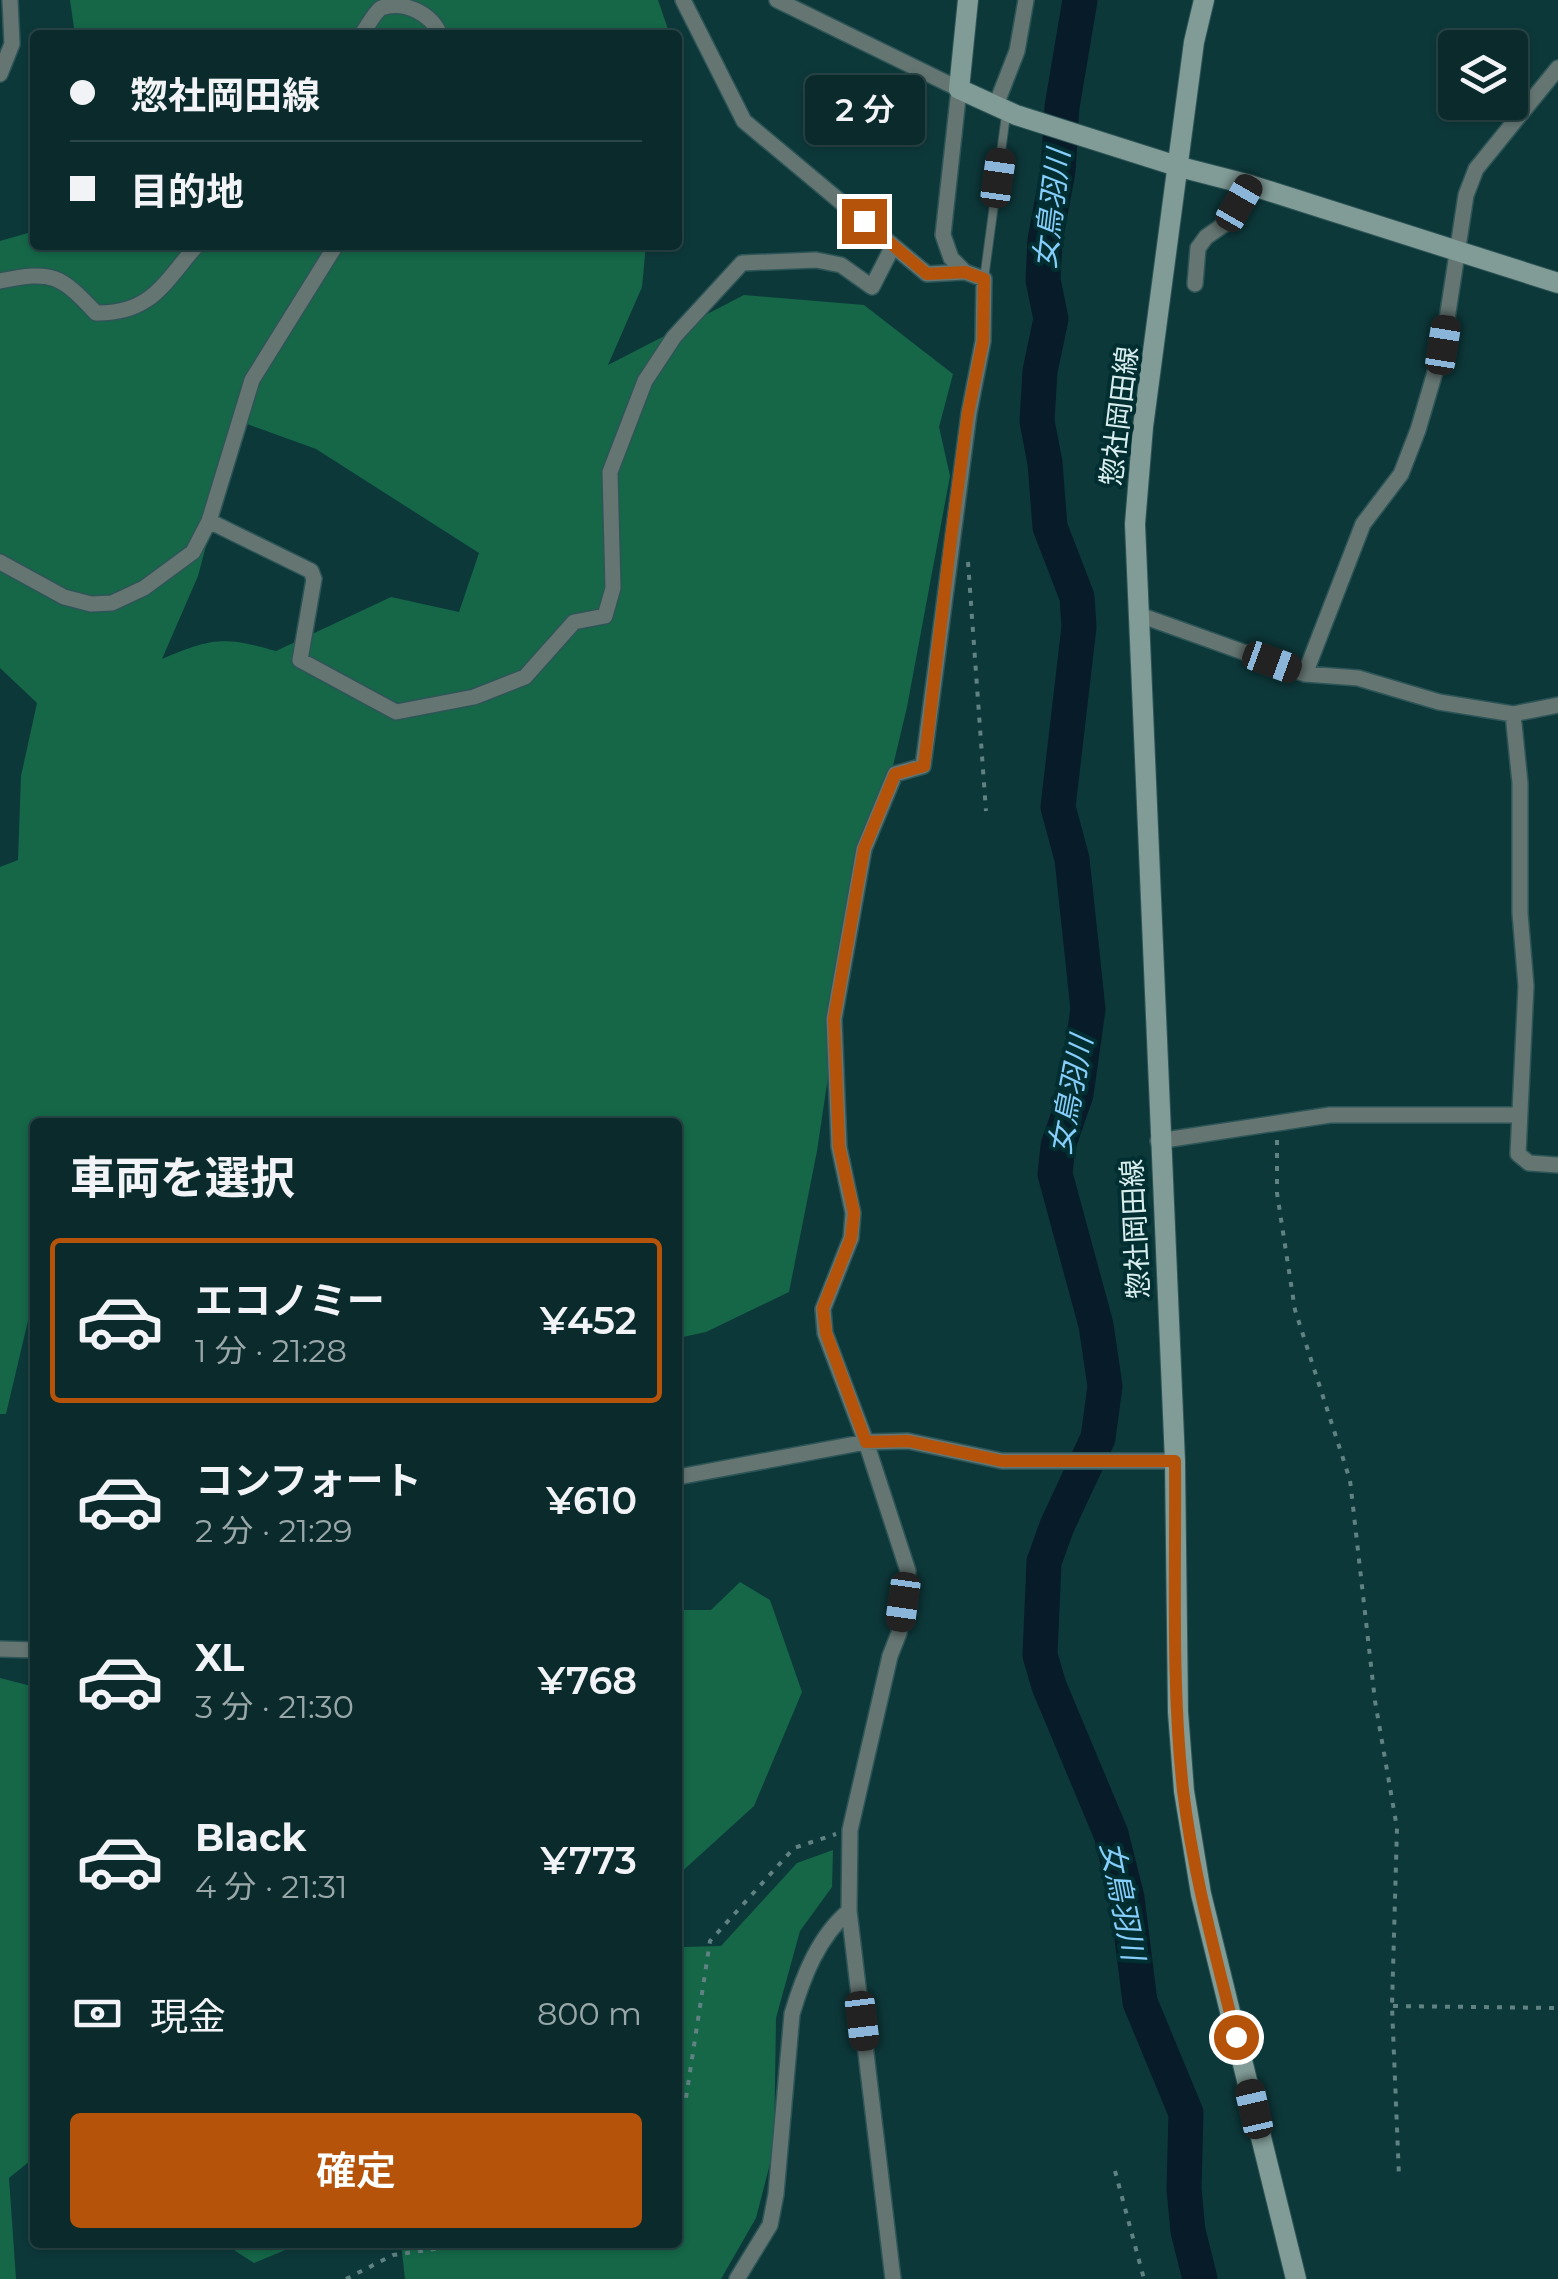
<!DOCTYPE html>
<html lang="ja">
<meta charset="utf-8">
<style>
:root{--surface:#0a2a2c;--page:#183638;--text:#f1f3f6;--muted:#99a7a9;--line:#2a4648;--accent:#b45309}
body{margin:0;font-family:Montserrat,"Noto Sans JP",sans-serif;background:var(--page);color:var(--text);height:100vh;display:flex;flex-direction:column;font-size:38px;white-space:nowrap}
*{box-sizing:border-box;margin:0}
p{font-size:32px;color:var(--muted)}
.icon{flex:none;width:55px;height:55px;fill:none;stroke:currentColor;stroke-width:2;stroke-linecap:round;stroke-linejoin:round}
.map{position:relative;flex:1;overflow:hidden}
.panel{position:absolute;left:30px;top:1118px;width:652px;height:1130px;display:flex;flex-direction:column;background:var(--surface);border-radius:10px;box-shadow:0 2px 8px #0004,0 0 0 2px var(--line)}
.panel>*{flex:none}
.hud{position:absolute;left:30px;top:30px;width:652px;height:220px;border-radius:10px;box-shadow:0 2px 8px #0004,0 0 0 2px var(--line);display:grid;align-content:center;height:220px;padding:0 40px;background:var(--surface)}
.fabs{position:absolute;left:1438px;top:30px;display:grid;gap:20px}
.fabs a{display:grid;place-items:center;width:90px;height:90px;border-radius:10px;background:var(--surface);box-shadow:0 2px 8px #0004,0 0 0 2px var(--line);font-size:50px}
.end{position:absolute;width:45px;height:45px;margin:-22px;border:12px solid #b45309;background:#fff;box-shadow:0 0 0 5px #fff}
.from{border-radius:50%}
.bubble{position:absolute;height:70px;border-radius:10px;background:var(--surface);box-shadow:0 2px 8px #0004,0 0 0 2px var(--line);font-size:32px;font-weight:600;line-height:70px;text-align:center}
.car{position:absolute;width:30px;height:60px;margin:-30px -15px;border-radius:12px;box-shadow:0 0 8px 2px #0007;background:linear-gradient(#222 24%,#8ab4d8 0 40%,#222 0 76%,#8ab4d8 0 86%,#222 0)}
.hud b{display:flex;align-items:center;gap:35px;height:95px;font-size:38px}
.hud b+b{border-top:2px solid var(--line)}
.hud i{width:25px;height:25px;background:var(--text)}
ul{padding:0;list-style:none}
li{display:flex;align-items:center;gap:30px;height:165px;margin:0 20px 15px;padding:0 20px;border:5px solid transparent;border-radius:10px}
li div{flex:1}
li b{display:block;font-size:38px}
li em{font-style:normal;font-weight:600}
li.active{border-color:var(--accent)}
li>.icon{width:90px;height:90px;stroke-width:1.5}
h2{padding:0 40px;font-size:45px;line-height:120px}
.pay{display:flex;align-items:center;gap:25px;height:110px;padding:0 40px;font-size:38px}
.pay p{margin-inline-start:auto}
.cta{display:flex;gap:20px;margin-top:auto;padding:20px 40px}
.cta a{flex:1;height:115px;border-radius:10px;background:var(--accent);color:#fff;font-size:40px;font-weight:600;line-height:115px;text-align:center}
.map>svg:first-child{display:block}
</style>
<div class="map">
<svg width="1558" height="2279" viewBox="0 0 1558 2279">
<rect width="100%" height="100%" fill="#0d383a"/>
<!-- forest -->
<path fill="#156748" fill-rule="evenodd" d="M70,0H658L670,35H75Z
M35,231V245H646L642,287L608,365L744,295L864,305L953,374L939,427L950,476L907,707L843,976L817,1151L789,1292L706,1332L678,1338V1122H35V1291L6,1414H0V867L18,860L21,776L37,703L0,668V241ZM239,421L316,449L479,553L459,612L391,597L276,651C224,636 211,638 162,659L198,576Z
M740,1582L770,1600L802,1692L754,1806L678,1875V1610H711Z
M0,1678L35,1687V2157L9,2178L16,2279H0Z
M833,1850L832,1887L800,1931L776,2018L774,2148L756,2218L721,2279H405L401,2243L678,2242V1941L682,1947L721,1946L797,1863Z
M223,2243H302L254,2263Z"/>
<g fill="none" stroke-linecap="round" stroke-linejoin="round">
<!-- river -->
<path stroke="#071c28" stroke-width="35" d="M1080,0L1062,107L1058,171L1045,240L1043,280L1051,319L1040,371L1037,421L1045,463L1050,527L1077,597L1079,627L1058,807L1072,859L1088,1009L1076,1094L1058,1146L1055,1174L1096,1325L1105,1386L1098,1438L1057,1526L1044,1562L1040,1655L1049,1686L1111,1834L1127,1898L1140,2002L1186,2113L1184,2189L1188,2231L1200,2279"/>
<!-- service casing -->
<g stroke="#2d5557" stroke-width="10">
<path id="service" d="M984,279L1006,115"/>
</g>
<!-- minor casing -->
<g stroke="#2d5557" stroke-width="18">
<path id="minor" d="M683,0L744,121L927,274L965,272L984,279L983,341L969,413L923,766L895,774L864,849L834,1019L839,1147L853,1213L851,1238L823,1309L825,1333L866,1442L908,1571L899,1633L890,1656L850,1830L849,1911L893,2279
M777,0L959,89L943,235L951,258L965,272
M361,35C367,28 373,14 381,8C405,0 432,14 440,35
M0,74L12,44L10,0
M996,105L1017,51L1026,0
M0,281C53,270 60,275 96,313C151,314 164,283 197,245
M1195,284L1198,248L1206,237L1229,221L1250,185
M209,521L311,571L314,579L300,660L396,712L474,697L525,677L574,622L605,616L613,588L610,472L645,381L674,337L742,263L816,260L841,265L872,287L893,246
M0,562L64,597L91,604L112,603L144,588L193,552L209,521L252,380L336,245
M1137,614L1305,674L1358,678L1439,702L1513,714L1558,705
M1305,674L1363,524L1401,474L1418,430L1443,345L1466,195L1476,169L1558,68
M1513,714L1520,783V913L1526,986L1518,1154L1529,1163L1558,1165
M1158,1141L1330,1115H1518
M678,1477L866,1442L908,1441L1002,1461H1175
M0,1649L35,1650
M737,2279L770,2225L776,2194L792,2014C803,1977 818,1937 849,1911"/>
</g>
<!-- secondary casing -->
<g stroke="#2d5557" stroke-width="22">
<path id="secondary" d="M968,0L959,89L1016,115L1180,167L1250,185L1558,283
M1204,0L1194,42L1143,427L1135,524L1175,1461L1178,1712L1184,1791L1201,1894L1296,2279"/>
</g>
<!-- path -->
<path stroke="#608283" stroke-width="4" stroke-dasharray="5 8" stroke-linecap="butt" d="M968,562L986,811
M1277,1140V1193L1295,1310L1350,1480L1375,1701L1397,1828L1392,2006L1399,2177
M1393,2006L1558,2008
M678,2108L686,2098L710,1941L794,1848L836,1834
M1115,2171L1144,2279
M346,2279L393,2255L483,2242"/>
<!-- service -->
<use href="#service" stroke="#647572" stroke-width="8"/>
<!-- minor -->
<use href="#minor" stroke="#647572" stroke-width="15"/>
<!-- secondary -->
<use href="#secondary" stroke="#819b96" stroke-width="20"/>
</g>
<g fill="none" stroke-linecap="round" stroke-linejoin="round">
<!-- route -->
<path stroke="#b45309" stroke-width="12" d="M864,221L927,274L965,272L984,279L983,341L968,413L951,538L924,766L895,774L864,849L834,1019L839,1146L854,1213L851,1238L823,1308L826,1333L866,1442L908,1441L1002,1461H1175C1176,1570 1171,1682 1183,1790C1193,1874 1216,1956 1236,2037"/>
</g>
<g text-anchor="middle" stroke-width="8" stroke-linejoin="round" paint-order="stroke">
<!-- street labels -->
<g font-size="28" fill="#d8edee" stroke="#012e30">
<text transform="translate(1119 416) rotate(-83)" y="10">惣社岡田線</text>
<text transform="translate(1135 1229) rotate(-93)" y="10">惣社岡田線</text>
</g>
<!-- water labels -->
<g font-size="30" font-style="italic" fill="#85cdfb" stroke="#012e30">
<text transform="translate(1052 209) rotate(-83)" y="10">女鳥羽川</text>
<text transform="translate(1071 1095) rotate(-79)" y="10">女鳥羽川</text>
<text transform="translate(1122 1901) rotate(79)" y="10">女鳥羽川</text>
</g>
</g>
</svg>
<div class="fabs">
<a><svg class="icon" aria-label="layers" viewBox="0 0 24 24"><path d="M12 4l9 5-9 5-9-5zM3 14l9 5 9-5"/></svg></a>
</div>
<i class="end from" style="left:1236px;top:2037px"></i>
<i class="end" style="left:864px;top:221px"></i>
<div class="bubble" style="left:805px;top:75px;width:120px">2 分</div>
<i class="car" style="left:998px;top:178px;rotate:8deg"></i>
<i class="car" style="left:1239px;top:203px;rotate:30deg"></i>
<i class="car" style="left:1443px;top:345px;rotate:9deg"></i>
<i class="car" style="left:1272px;top:662px;rotate:110deg"></i>
<i class="car" style="left:903px;top:1602px;rotate:188deg"></i>
<i class="car" style="left:862px;top:2021px;rotate:173deg"></i>
<i class="car" style="left:1254px;top:2109px;rotate:347deg"></i>
<div class="hud">
<b><i class="from"></i>惣社岡田線</b>
<b><i></i>目的地</b>
</div>
<section class="panel">
<h2>車両を選択</h2>
<ul>
<li class="active"><svg class="icon" aria-label="car" viewBox="0 0 24 24"><path d="M5 17H2v-5l4-1 3-4h7l3 4 3 1v5h-3M9 17h6M6 11h13"/><circle cx="7" cy="17" r="2"/><circle cx="17" cy="17" r="2"/></svg><div><b>エコノミー</b><p>1 分 · 21:28</p></div><em>¥452</em></li>
<li><svg class="icon" aria-label="car" viewBox="0 0 24 24"><path d="M5 17H2v-5l4-1 3-4h7l3 4 3 1v5h-3M9 17h6M6 11h13"/><circle cx="7" cy="17" r="2"/><circle cx="17" cy="17" r="2"/></svg><div><b>コンフォート</b><p>2 分 · 21:29</p></div><em>¥610</em></li>
<li><svg class="icon" aria-label="car" viewBox="0 0 24 24"><path d="M5 17H2v-5l4-1 3-4h7l3 4 3 1v5h-3M9 17h6M6 11h13"/><circle cx="7" cy="17" r="2"/><circle cx="17" cy="17" r="2"/></svg><div><b>XL</b><p>3 分 · 21:30</p></div><em>¥768</em></li>
<li><svg class="icon" aria-label="car" viewBox="0 0 24 24"><path d="M5 17H2v-5l4-1 3-4h7l3 4 3 1v5h-3M9 17h6M6 11h13"/><circle cx="7" cy="17" r="2"/><circle cx="17" cy="17" r="2"/></svg><div><b>Black</b><p>4 分 · 21:31</p></div><em>¥773</em></li>
</ul>
<div class="pay"><svg class="icon" aria-label="cash" viewBox="0 0 24 24"><path d="M3 7h18v10H3z"/><circle cx="12" cy="12" r="2"/></svg>現金<p>800 m</p></div>
<div class="cta"><a>確定</a></div>
</section>
</div>
